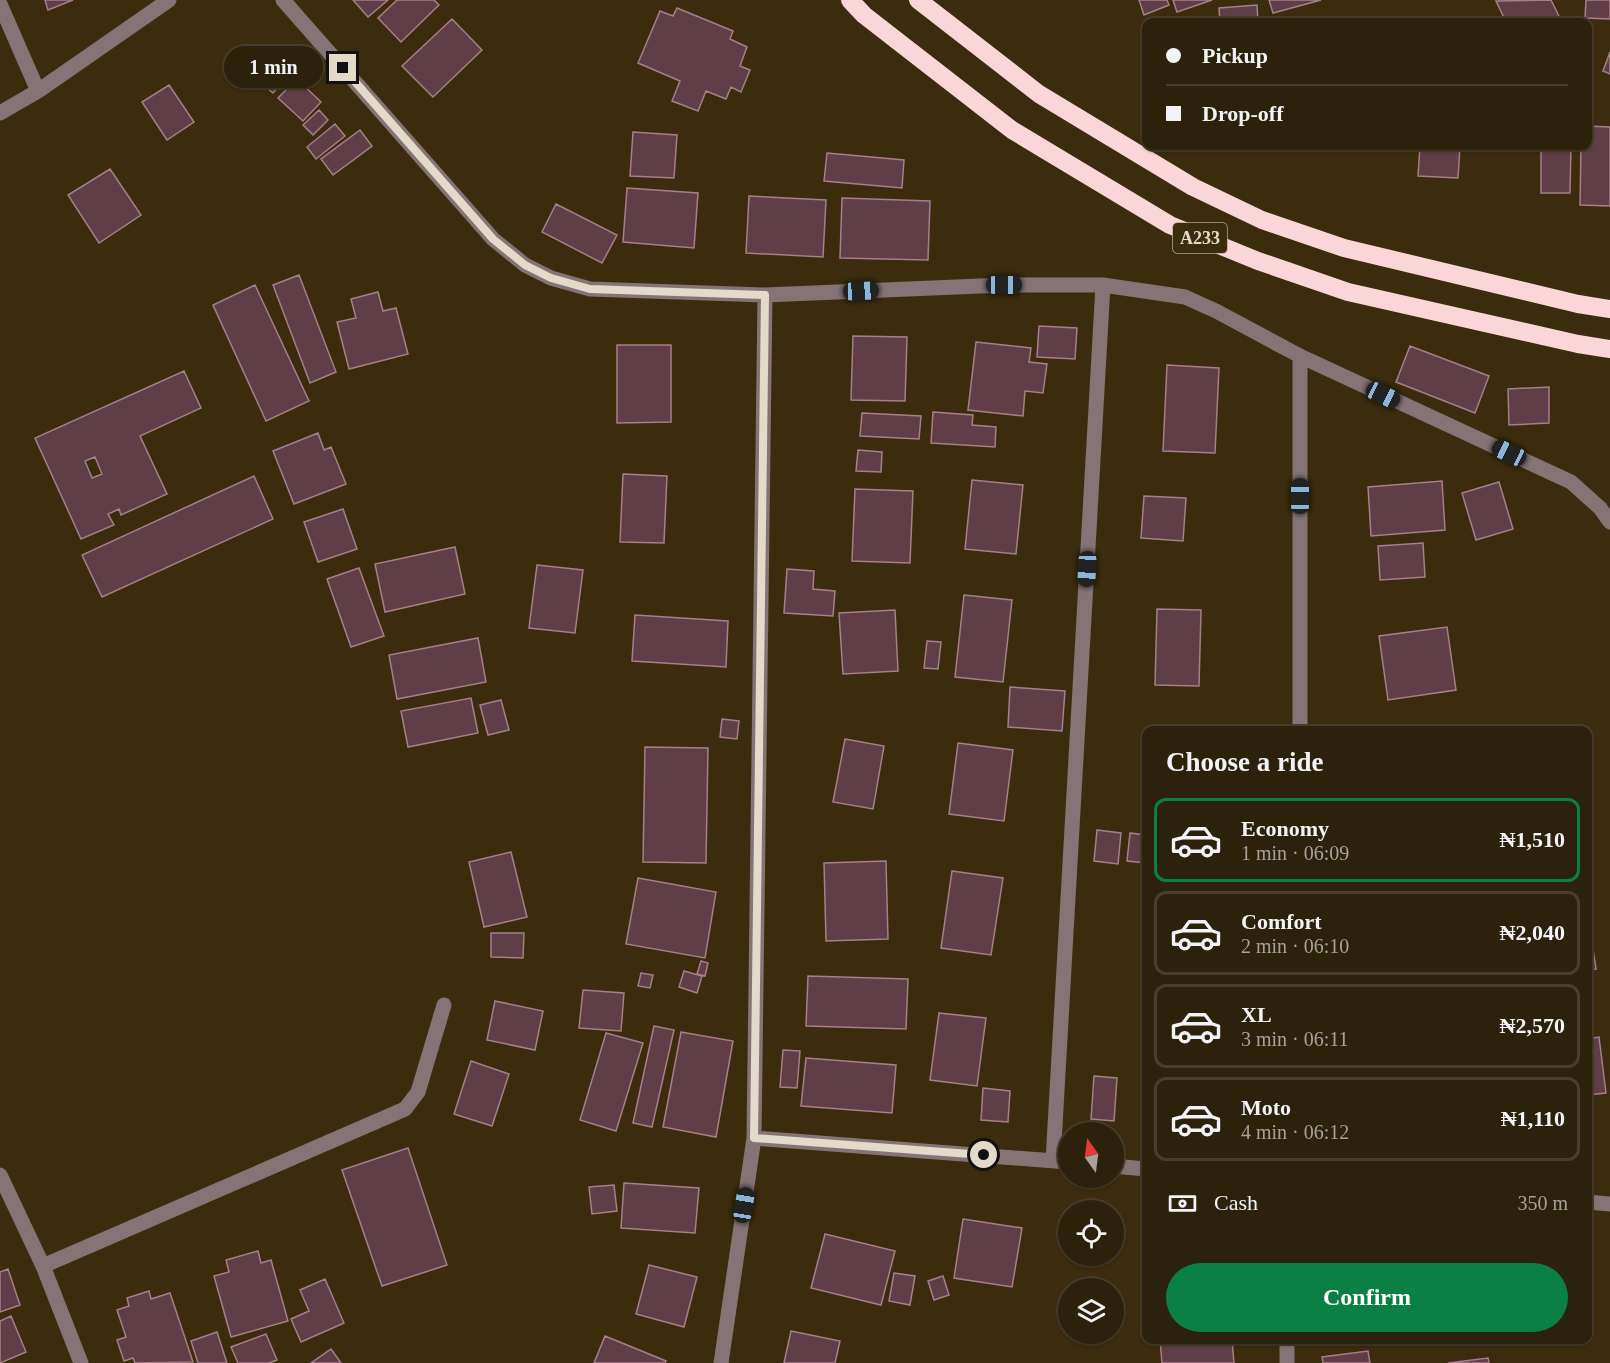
<!DOCTYPE html>
<meta charset="utf-8">
<style>
:root{--surface:#2c210a;--page:#342913;--text:#f1f3f6;--muted:#a6a39c;--line:#483e2b;--accent:#0b8043}
body{margin:0;font-family:Georgia,serif;background:var(--page);color:var(--text);height:100vh;display:flex;flex-direction:column;font-size:22px;white-space:nowrap}
*{box-sizing:border-box;margin:0}
p{font-size:20px;color:var(--muted)}
.icon{flex:none;width:33px;height:33px;fill:none;stroke:currentColor;stroke-width:2;stroke-linecap:round;stroke-linejoin:round}
.map{position:relative;flex:1;overflow:hidden}
.drawer{position:absolute;left:1142px;top:726px;width:450px;height:618px;display:flex;flex-direction:column;background:var(--surface);border-radius:12px;box-shadow:0 2px 4px #0004,0 0 0 2px var(--line)}
.drawer>*{flex:none}
.guide{position:absolute;left:1142px;top:18px;width:450px;height:132px;border-radius:12px;box-shadow:0 2px 4px #0004,0 0 0 2px var(--line);display:grid;align-content:center;height:132px;padding:0 24px;background:var(--surface)}
.needle{width:39px;rotate:346deg}
.fabs{position:absolute;left:1058px;top:1122px;display:grid;gap:12px}
.fabs a{display:grid;place-items:center;width:66px;height:66px;border-radius:50%;background:var(--surface);box-shadow:0 2px 4px #0004,0 0 0 2px var(--line);font-size:30px}
.end{position:absolute;width:27px;height:27px;margin:-14px;border:8px solid #e3dac9;background:#111;box-shadow:0 0 0 3px #111}
.from{border-radius:50%}
.bubble{position:absolute;height:42px;border-radius:21px;background:var(--surface);box-shadow:0 2px 4px #0004,0 0 0 2px var(--line);font-size:20px;font-weight:700;line-height:42px;text-align:center}
.car{position:absolute;width:18px;height:36px;margin:-18px -9px;border-radius:8px;box-shadow:0 0 4px 2px #0007;background:linear-gradient(#222 24%,#8ab4d8 0 40%,#222 0 76%,#8ab4d8 0 86%,#222 0)}
.guide b{display:flex;align-items:center;gap:21px;height:57px;font-size:22px}
.guide b+b{border-top:2px solid var(--line)}
.guide i{width:15px;height:15px;background:var(--text)}
ul{padding:0;list-style:none}
li{display:flex;align-items:center;gap:18px;height:84px;margin:0 12px 9px;padding:0 12px;border:3px solid var(--line);border-radius:12px}
li div{flex:1}
li b{display:block;font-size:22px}
li em{font-style:normal;font-weight:700}
li.current{border-color:var(--accent)}
li>.icon{width:54px;height:54px;stroke-width:1.5}
h2{padding:0 24px;font-size:27px;line-height:72px}
.pay{display:flex;align-items:center;gap:15px;height:66px;padding:0 24px;font-size:22px}
.pay p{margin-inline-start:auto}
.button{display:flex;gap:12px;margin-top:auto;padding:12px 24px}
.button a{flex:1;height:69px;border-radius:36px;background:var(--accent);color:#fff;font-size:24px;font-weight:700;line-height:69px;text-align:center}
.map>svg:first-child{display:block}
</style>
<div class="map">
<svg width="1610" height="1363" viewBox="0 0 1610 1363">
<rect width="100%" height="100%" fill="#3a2c0d"/>
<!-- building -->
<path fill="#603e48" stroke="#a57f8a" stroke-width="1.5" fill-rule="evenodd" d="M45,0H73L48,10Z
M353,0H388L368,17Z
M397,0H434L439,5L401,42L378,18Z
M1139,0H1167L1169,5L1144,15Z
M1173,0H1212L1177,12Z
M1269,0H1321L1273,13Z
M1551,0L1559,16L1544,22H1506L1496,1Z
M1586,0H1610V19L1585,18Z
M1257,5L1258,22H1220L1219,8Z
M677,8L733,31L730,39L747,47L740,66L750,70L741,92L731,87L726,99L706,91L698,111L672,101L680,81L638,63L660,11L673,16Z
M452,19L482,50L433,97L402,66Z
M1610,52V74L1603,71Z
M281,62L292,71L273,93L262,84Z
M297,79L321,102L303,121L278,98Z
M169,85L194,122L167,140L142,102Z
M319,110L328,120L313,135L303,125Z
M335,124L345,136L316,159L307,147Z
M1587,126L1610,127V206L1580,205L1581,146H1587Z
M360,130L372,146L333,175L321,159Z
M633,132L677,135L674,178L630,176Z
M1420,146H1460L1458,178L1418,176Z
M1541,146H1571L1570,193H1541Z
M827,153L904,160L902,188L824,181Z
M110,169L141,215L99,243L68,195Z
M627,188L698,193L694,248L623,242Z
M749,196L826,200L823,257L746,253Z
M842,198L930,201L928,260L840,258Z
M556,204L617,235L602,263L542,232Z
M299,275L336,372L310,383L273,285Z
M255,285L309,401L266,421L213,305Z
M378,292L383,311L396,308L408,354L349,369L337,322L356,318L351,299Z
M1039,326L1077,328L1075,359L1037,357Z
M853,336L907,337L905,401L851,400Z
M976,342L1031,348L1029,362L1047,364L1043,393L1025,391L1023,416L968,410Z
M617,345H671V422L617,423Z
M1410,346L1489,376L1475,413L1396,382Z
M1167,365L1219,368L1215,453L1163,451Z
M184,371L201,408L140,436L167,494L121,515L119,509L108,514L114,525L81,539L35,438ZM95,457L102,474L92,478L85,461Z
M1549,387V423L1509,425L1508,389Z
M933,412L973,415L972,425L996,427L995,447L931,443Z
M862,413L921,416L919,439L860,436Z
M318,433L324,450L331,447L346,484L294,504L273,451Z
M858,450L882,452L881,472L856,471Z
M623,474L667,476L664,543L620,542Z
M254,476L273,519L102,597L82,555Z
M972,480L1023,485L1016,554L965,549Z
M1442,481L1445,530L1371,536L1368,487Z
M1499,482L1513,529L1476,540L1462,493Z
M855,489L913,491L910,563L852,561Z
M1144,496L1186,498L1183,541L1141,538Z
M343,509L357,549L318,562L304,522Z
M1423,543L1425,577L1380,580L1378,546Z
M455,547L465,594L385,612L375,564Z
M537,565L583,570L575,633L529,628Z
M359,568L384,636L351,647L327,579Z
M787,569L814,571L813,589L835,591L833,616L784,613Z
M964,595L1012,600L1003,682L955,677Z
M1157,609L1201,610L1199,686L1155,685Z
M895,610L898,671L843,674L839,613Z
M635,615L728,621L726,667L632,661Z
M1447,627L1456,690L1388,700L1379,636Z
M478,638L486,682L397,699L389,655Z
M927,641L941,642L938,669L924,668Z
M1010,687L1065,691L1062,731L1008,727Z
M471,698L478,733L408,747L401,711Z
M501,700L509,730L488,735L480,705Z
M722,719L739,721L737,739L720,737Z
M845,739L884,746L873,809L833,802Z
M958,743L1013,750L1004,821L949,814Z
M645,747L708,748L706,863L643,862Z
M1097,830L1121,833L1118,864L1094,861Z
M1130,833L1146,835V863L1127,861Z
M511,852L527,917L484,927L469,862Z
M886,861L888,939L826,941L824,863Z
M952,871L1003,878L991,955L941,948Z
M638,878L716,892L705,958L626,944Z
M1587,908L1596,969L1587,970Z
M491,933H524L523,958L491,957Z
M701,961L708,963L705,976L697,974Z
M684,971L702,976L697,993L679,987Z
M641,973L653,975L650,988L638,986Z
M808,976L908,979L906,1029L806,1026Z
M583,990L624,993L621,1031L579,1028Z
M495,1001L543,1011L535,1050L487,1040Z
M1146,1012V1097L1141,1096Z
M939,1013L986,1018L977,1086L930,1080Z
M654,1026L674,1030L652,1127L633,1123Z
M681,1032L733,1041L716,1137L663,1127Z
M606,1033L643,1043L616,1131L580,1120Z
M1599,1037L1606,1093L1587,1095V1039Z
M783,1050L800,1051L797,1088L780,1087Z
M806,1058L896,1065L892,1113L801,1106Z
M471,1061L509,1074L492,1126L454,1114Z
M1094,1076L1117,1078L1114,1121L1091,1119Z
M983,1088L1010,1091L1008,1122L981,1120Z
M408,1148L447,1265L382,1286L342,1170Z
M624,1183L699,1188L695,1233L621,1228Z
M614,1185L617,1211L592,1214L589,1187Z
M963,1219L1022,1228L1012,1287L954,1278Z
M825,1234L895,1251L881,1305L811,1288Z
M258,1251L261,1263L271,1260L288,1321L231,1337L214,1276L229,1272L226,1260Z
M649,1265L697,1277L684,1327L636,1314Z
M8,1269L20,1305L0,1312V1272Z
M894,1273L915,1276L910,1305L889,1301Z
M943,1276L949,1295L934,1300L928,1281Z
M325,1279L344,1323L301,1342L291,1319L309,1311L300,1290Z
M149,1291L151,1299L170,1293L193,1362L135,1363L133,1358L124,1361L117,1340L126,1337L117,1310L129,1306L127,1298Z
M11,1316L26,1352L0,1363V1321Z
M791,1331L840,1341L835,1363H784Z
M217,1332L227,1363H198L191,1341Z
M266,1334L277,1360L269,1363H238L231,1347Z
M605,1336L666,1361L665,1363H594Z
M1160,1340H1232L1234,1363H1162Z
M331,1349L341,1363H311Z
M1368,1351L1370,1363H1323L1322,1357Z
M1488,1358L1489,1363H1448Z"/>
<g fill="none" stroke-linecap="round" stroke-linejoin="round">
<!-- minor -->
<path stroke="#857475" stroke-width="15" d="M283,0L493,239L525,265L551,278L590,289L765,295L1004,285H1103L1185,297L1216,311L1300,356L1571,482L1600,508L1610,522
M0,4L38,91
M0,113L38,91L169,0
M1300,356V730
M754,1138L1068,1162
M1053,1161L1103,285
M1113,1166L1146,1169
M0,1175L43,1266L81,1363
M1587,1202L1610,1204
M43,1266L405,1109L418,1092L444,1005
M1287,1340V1363
M721,1363L754,1138L765,295"/>
<!-- highway -->
<path stroke="#fad6d8" stroke-width="18" d="M850,0L864,15L1012,130L1170,225L1258,261L1348,292L1578,344L1610,349
M918,0L1039,94L1193,187L1262,220L1344,248L1578,304L1610,309"/>
</g>
<g fill="none" stroke-linecap="round" stroke-linejoin="round">
<!-- route -->
<path stroke="#e3dac9" stroke-width="8" d="M343,68L493,239L525,265L551,278L590,289L765,295L754,1138L984,1155"/>
</g>
<g text-anchor="middle" stroke-width="4.5" stroke-linejoin="round" paint-order="stroke">
<!-- shield labels -->
<rect fill="#3a2c0d" stroke="#b0a691" stroke-width="1.5" x="1173" y="223" width="54" height="30" rx="4.5"/>
<g font-size="18" font-weight="bold" fill="#e3dac9">
<text x="1200" y="244">A233</text>
</g>
</g>
</svg>
<div class="fabs">
<a><svg class="needle" viewBox="-14 -14 28 28"><path d="M0-13l5 13h-10z" fill="#e53935"/><path d="M0 13l5-13h-10z" fill="#a6a39c"/></svg></a>
<a><svg class="icon" aria-label="locate" viewBox="0 0 24 24"><circle cx="12" cy="12" r="6"/><path d="M12 2v4M12 18v4M2 12h4M18 12h4"/></svg></a>
<a><svg class="icon" aria-label="layers" viewBox="0 0 24 24"><path d="M12 4l9 5-9 5-9-5zM3 14l9 5 9-5"/></svg></a>
</div>
<i class="end from" style="left:984px;top:1155px"></i>
<i class="end" style="left:343px;top:68px"></i>
<div class="bubble" style="left:224px;top:46px;width:99px">1 min</div>
<i class="car" style="left:1004px;top:285px;rotate:90deg"></i>
<i class="car" style="left:861px;top:291px;rotate:87deg"></i>
<i class="car" style="left:1383px;top:395px;rotate:115deg"></i>
<i class="car" style="left:1509px;top:453px;rotate:295deg"></i>
<i class="car" style="left:1300px;top:496px;rotate:0deg"></i>
<i class="car" style="left:1087px;top:569px;rotate:183deg"></i>
<i class="car" style="left:744px;top:1205px;rotate:9deg"></i>
<div class="guide">
<b><i class="from"></i>Pickup</b>
<b><i></i>Drop-off</b>
</div>
<section class="drawer">
<h2>Choose a ride</h2>
<ul>
<li class="current"><svg class="icon" aria-label="car" viewBox="0 0 24 24"><path d="M5 17H2v-5l4-1 3-4h7l3 4 3 1v5h-3M9 17h6M6 11h13"/><circle cx="7" cy="17" r="2"/><circle cx="17" cy="17" r="2"/></svg><div><b>Economy</b><p>1 min · 06:09</p></div><em>₦1,510</em></li>
<li><svg class="icon" aria-label="car" viewBox="0 0 24 24"><path d="M5 17H2v-5l4-1 3-4h7l3 4 3 1v5h-3M9 17h6M6 11h13"/><circle cx="7" cy="17" r="2"/><circle cx="17" cy="17" r="2"/></svg><div><b>Comfort</b><p>2 min · 06:10</p></div><em>₦2,040</em></li>
<li><svg class="icon" aria-label="car" viewBox="0 0 24 24"><path d="M5 17H2v-5l4-1 3-4h7l3 4 3 1v5h-3M9 17h6M6 11h13"/><circle cx="7" cy="17" r="2"/><circle cx="17" cy="17" r="2"/></svg><div><b>XL</b><p>3 min · 06:11</p></div><em>₦2,570</em></li>
<li><svg class="icon" aria-label="car" viewBox="0 0 24 24"><path d="M5 17H2v-5l4-1 3-4h7l3 4 3 1v5h-3M9 17h6M6 11h13"/><circle cx="7" cy="17" r="2"/><circle cx="17" cy="17" r="2"/></svg><div><b>Moto</b><p>4 min · 06:12</p></div><em>₦1,110</em></li>
</ul>
<div class="pay"><svg class="icon" aria-label="cash" viewBox="0 0 24 24"><path d="M3 7h18v10H3z"/><circle cx="12" cy="12" r="2"/></svg>Cash<p>350 m</p></div>
<div class="button"><a>Confirm</a></div>
</section>
</div>
